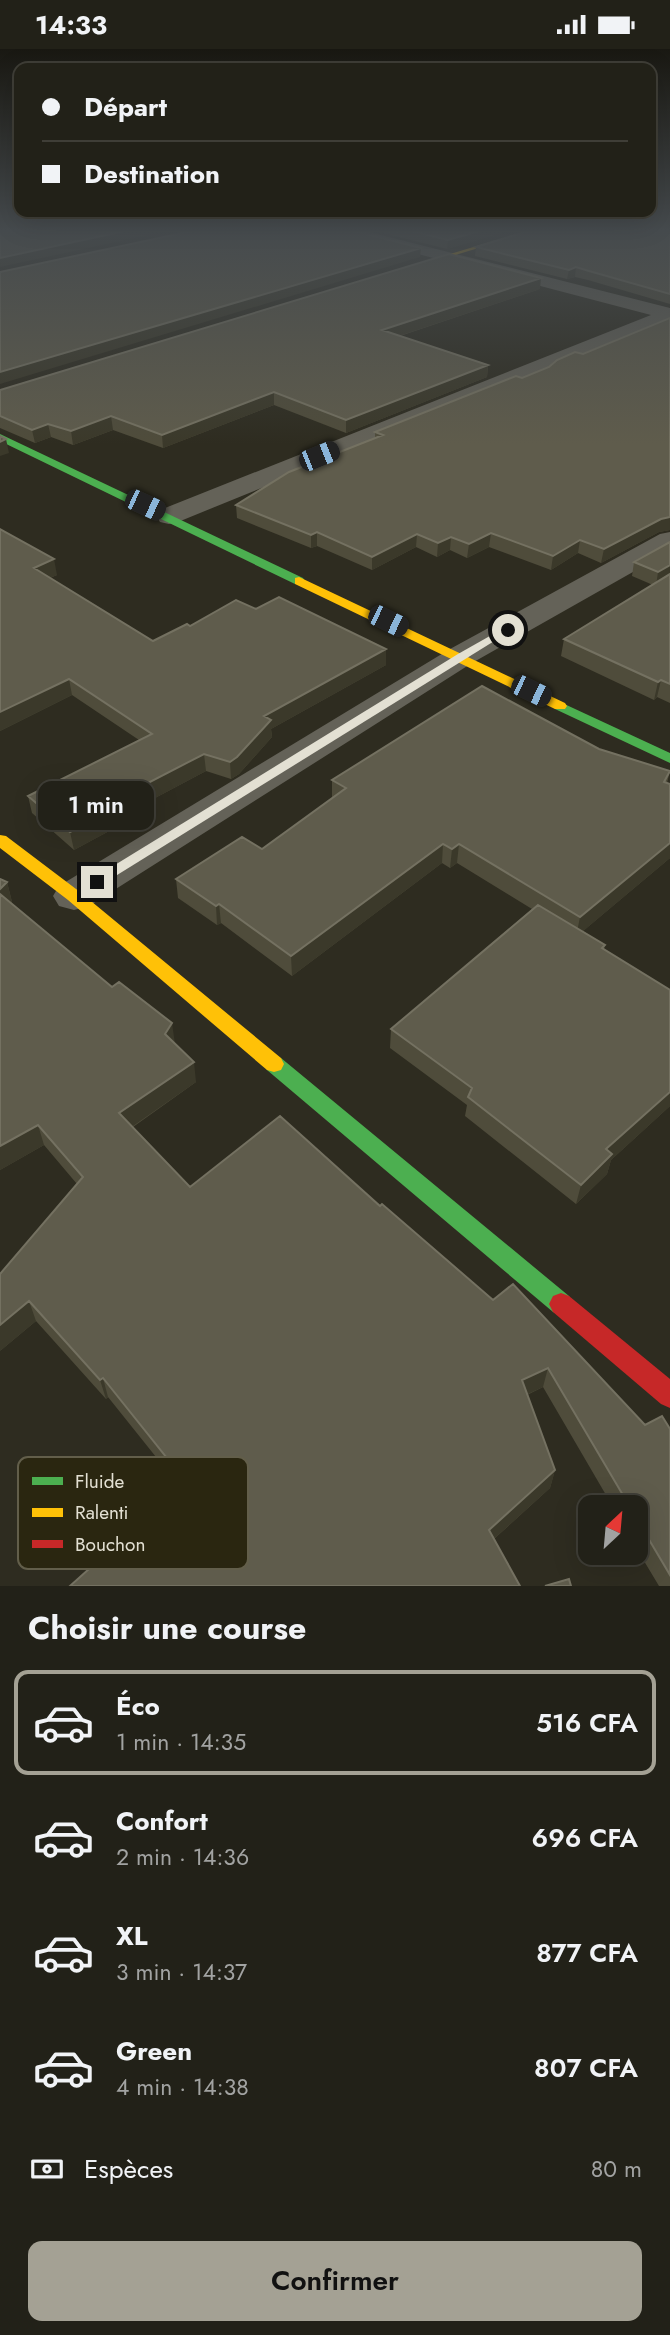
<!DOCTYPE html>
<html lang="fr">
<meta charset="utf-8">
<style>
:root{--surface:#222118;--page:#2e2e25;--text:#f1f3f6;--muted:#a2a3a2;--line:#3f3e37;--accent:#a4a194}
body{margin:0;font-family:Jost,sans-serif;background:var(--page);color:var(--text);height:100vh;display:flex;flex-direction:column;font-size:26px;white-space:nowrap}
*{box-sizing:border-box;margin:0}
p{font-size:23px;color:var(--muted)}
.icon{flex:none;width:38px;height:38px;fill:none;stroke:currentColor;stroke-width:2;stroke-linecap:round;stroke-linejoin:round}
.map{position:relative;height:1537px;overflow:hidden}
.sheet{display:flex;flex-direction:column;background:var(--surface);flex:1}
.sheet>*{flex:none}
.guide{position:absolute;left:14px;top:14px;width:642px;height:154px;border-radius:14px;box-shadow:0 7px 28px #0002,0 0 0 2px var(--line);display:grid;align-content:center;height:154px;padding:0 28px;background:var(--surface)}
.needle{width:46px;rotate:26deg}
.buttons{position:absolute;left:578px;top:1446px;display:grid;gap:14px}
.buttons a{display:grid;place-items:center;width:70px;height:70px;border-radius:14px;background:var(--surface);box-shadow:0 7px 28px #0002,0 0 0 2px var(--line);font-size:35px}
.end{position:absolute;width:32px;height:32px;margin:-16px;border:9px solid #e3e0d3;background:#111;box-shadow:0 0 0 4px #111}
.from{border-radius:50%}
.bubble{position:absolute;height:49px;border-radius:14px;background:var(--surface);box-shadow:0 7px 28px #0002,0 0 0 2px var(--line);font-size:23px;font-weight:600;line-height:49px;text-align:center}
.car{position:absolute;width:21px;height:42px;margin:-21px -10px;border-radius:9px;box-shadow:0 0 5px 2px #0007;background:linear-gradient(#222 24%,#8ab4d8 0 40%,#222 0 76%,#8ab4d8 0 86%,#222 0)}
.guide b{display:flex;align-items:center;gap:24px;height:66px;font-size:26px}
.guide b+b{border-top:2px solid var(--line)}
.guide i{width:18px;height:18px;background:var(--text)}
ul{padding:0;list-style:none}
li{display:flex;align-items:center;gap:21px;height:105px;margin:0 14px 10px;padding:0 14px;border:4px solid transparent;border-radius:14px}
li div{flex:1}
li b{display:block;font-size:26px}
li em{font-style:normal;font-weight:600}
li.active{border-color:var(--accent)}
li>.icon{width:63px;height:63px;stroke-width:1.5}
h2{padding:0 28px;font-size:32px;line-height:84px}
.pay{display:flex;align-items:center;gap:18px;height:77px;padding:0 28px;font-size:26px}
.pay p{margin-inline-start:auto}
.button{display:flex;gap:14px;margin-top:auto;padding:14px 28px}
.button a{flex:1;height:80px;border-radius:14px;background:var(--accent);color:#111;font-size:28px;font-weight:600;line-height:80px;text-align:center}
.status{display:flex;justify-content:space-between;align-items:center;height:49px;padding:0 35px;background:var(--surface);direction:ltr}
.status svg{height:19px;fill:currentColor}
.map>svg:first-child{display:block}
</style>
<div class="status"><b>14:33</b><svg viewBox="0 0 49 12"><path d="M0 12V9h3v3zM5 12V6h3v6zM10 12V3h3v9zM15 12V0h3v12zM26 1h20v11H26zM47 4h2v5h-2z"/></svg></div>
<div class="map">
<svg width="670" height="1537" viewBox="0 0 670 1537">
<rect width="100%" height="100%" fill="#2e2c20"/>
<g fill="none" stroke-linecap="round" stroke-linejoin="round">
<!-- street -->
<path fill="#646258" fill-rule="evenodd" d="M331,180H357L670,259V272L178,473L169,475L160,473L156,467L160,461L651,266L334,183Z
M670,483V502L472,614L89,857L74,861L59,857L53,847L59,837L450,600L660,485Z"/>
<!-- fast -->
<path fill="#4caf50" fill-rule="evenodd" d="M0,385L303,529L305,532L303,535H295L0,392Z
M560,653L670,704V714L555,660L553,657L555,654Z
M274,1007L281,1009L569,1247L573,1255L569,1263L561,1266L553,1263L267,1021L264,1015L267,1009Z"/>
<!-- slow -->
<path fill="#ffc107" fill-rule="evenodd" d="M533,180H542L402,222L397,221Z
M299,528L565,654L567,657L565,660H555L295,535V529Z
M0,786L6,787L80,843L281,1009L284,1015L281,1021L274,1023L267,1021L68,851L0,799Z"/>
<!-- jam -->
<path fill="#c62828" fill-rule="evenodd" d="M561,1244L569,1247L670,1330V1359L661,1355L553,1263L549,1255L553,1247Z"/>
</g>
<!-- wall -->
<path fill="#4f4c3b" d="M367,180H514L447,200Z
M670,180V255L588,231L575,228L567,230L475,207L476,198Z
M540,240L400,287L488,316L487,328L346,384L274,356L163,399L113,381L73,396L51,388L35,394L0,379V341Z
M670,269V481L659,483L601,514L578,504L551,521L489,498L467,509L450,501L437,508L416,498L372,521L317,497L311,499L237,469L236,456L375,389V383L522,329Z
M0,480L57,526L50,529L153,592L190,577L256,560L386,600V616L271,680L272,688L239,725L231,730L206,722L123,766L124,774L74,801L32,764L28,747L139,691L72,646L0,682Z
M670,493V654L657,648L654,651L561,607L564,590L653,536L632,527L634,513Z
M599,700L670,722L667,734L670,735V809L583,882L605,896L604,901L670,941V1057L611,1111L607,1125L576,1155L465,1067L467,1056L390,999L391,980L532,860L457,814L450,819L442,814L292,927L221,874L217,876L178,849L176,830L262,800L332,750V731Z
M7,833L12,853L11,854L175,994L196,1033L133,1078L190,1138L380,1157L645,1376L670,1380V1537H659L635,1497V1458H613L543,1338L527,1346L555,1421L550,1439L494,1490L180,1438L108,1348L106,1350L36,1272L0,1302L77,1135L44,1096L0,1121Z"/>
<!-- shaded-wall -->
<path fill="#3b392a" d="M134,180H176L0,218V209Z
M486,180H514L447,200L448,191Z
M421,199L420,208L0,335V323Z
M576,218L575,228L567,230L569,221Z
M541,229L540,240L381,293L382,281Z
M488,316L487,328L346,384V371Z
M274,343V356L163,399L162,386Z
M111,367L113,381L73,396L71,382Z
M48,375L51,388L35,394L32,381Z
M6,390L9,404L0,407V393Z
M670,468V481L659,483L601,514L604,500L661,470Z
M317,483V497L311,499V486Z
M491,484L489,498L467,509L469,495Z
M417,485L416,498L372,521V508Z
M451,488L450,501L437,508L438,494Z
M580,491L578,504L551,521L553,507Z
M54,510L57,526L37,534L34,519Z
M670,516V529L656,537L658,523Z
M386,600V616L271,680L272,688L239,725L231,730L230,713L264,667Z
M69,630L72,646L0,682V663Z
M661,631L657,648L654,651L658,633Z
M204,705L206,722L123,766L124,774L74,801L70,783L115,751Z
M670,794V809L576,888L580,868Z
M443,795L442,814L292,927L291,907Z
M459,795L457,814L450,819L452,800Z
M7,833L12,853L2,863L0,855V840Z
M219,855L221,874L217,876L216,857Z
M172,974L175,995L165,985Z
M194,1013L196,1033L123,1084L119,1064Z
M670,1043V1057L611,1111L607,1125L576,1155L581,1136L606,1100Z
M38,1076L44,1096L0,1121V1097Z
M29,1252L36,1272L0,1302V1276Z
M548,1319L543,1338L517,1350L522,1331Z
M103,1329L108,1348L106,1350L100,1331Z
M555,1421L550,1439L485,1498L489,1481Z"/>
<!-- building -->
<path fill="#5f5c4c" stroke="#747161" stroke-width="2" d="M0,180H134L0,209Z
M201,180H346L421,199L0,323V223Z
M403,180H486L448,191Z
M535,180H670V245L589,222L576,218L569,221L476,198Z
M449,205L541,229L382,281L488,316L346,371L274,343L162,386L111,367L71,382L48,375L32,381L0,367V341Z
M670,269V468L661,470L604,500L580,491L553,507L491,484L469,495L451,488L438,494L417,485L372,508L317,483L311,486L236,456L289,423L383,386L375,383L516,327L522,329L549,318L557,311L575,303L583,305Z
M0,387L6,390L0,393Z
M0,480L54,510L34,519L153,592L187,575L190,577L236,551L256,560L279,548L386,600L264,667L271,671L237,708L230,713L204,705L115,751L122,756L70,783L28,747L152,685L69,630L0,663Z
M670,493V516L658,523L634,513Z
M670,525V635L661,631L658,633L564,590Z
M482,637L599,700L670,722L664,733L670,735V794L580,868L459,795L452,800L443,795L291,907L219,855L216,857L176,830L242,788L262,800L346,739L332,731Z
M0,830L7,833L0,840Z
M0,845L112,938L119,933L172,974L165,985L194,1013L119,1064L190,1138L280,1067L380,1157L382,1155L493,1251L513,1235L645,1376L662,1367L670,1380V1526L635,1467V1458H630L548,1319L522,1331L555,1421L489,1481L520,1537H70L186,1433L103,1329L100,1331L29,1252L0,1276V1225L83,1128L38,1076L0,1097Z
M538,856L605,896L602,899L670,941V1043L606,1100L612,1105L581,1136L468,1048L472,1039L391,980Z
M569,1530L571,1537H545Z"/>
<!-- sky -->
<linearGradient id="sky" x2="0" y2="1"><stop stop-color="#191812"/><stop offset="0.46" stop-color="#464b4e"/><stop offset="1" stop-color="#464b4e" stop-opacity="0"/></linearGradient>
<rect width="670" height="395" fill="url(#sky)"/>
<!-- route -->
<path fill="#e3e0d3" d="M504,579L512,581L101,836H92V830L458,605Z"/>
<!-- legend -->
<rect x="18" y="1408" width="230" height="112" rx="10" fill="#2a2610" stroke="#625e4a" stroke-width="2"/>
<rect x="32" y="1428" width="31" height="8" fill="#4caf50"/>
<rect x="32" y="1459" width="31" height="9" fill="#ffc107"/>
<rect x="32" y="1491" width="31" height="8" fill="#c62828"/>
<g font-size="19" fill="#e3e0d3">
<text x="75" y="1439">Fluide</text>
<text x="75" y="1470">Ralenti</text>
<text x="75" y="1502">Bouchon</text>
</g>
</svg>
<div class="buttons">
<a><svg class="needle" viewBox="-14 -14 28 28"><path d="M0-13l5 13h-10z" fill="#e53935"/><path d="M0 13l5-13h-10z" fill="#a2a3a2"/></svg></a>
</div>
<i class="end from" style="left:508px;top:581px"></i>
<i class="end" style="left:97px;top:833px"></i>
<div class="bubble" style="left:38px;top:732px;width:116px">1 min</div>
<i class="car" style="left:319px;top:407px;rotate:68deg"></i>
<i class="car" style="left:145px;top:456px;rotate:115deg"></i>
<i class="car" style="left:388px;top:572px;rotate:116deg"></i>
<i class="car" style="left:531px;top:642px;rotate:116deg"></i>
<div class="guide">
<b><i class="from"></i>Départ</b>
<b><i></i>Destination</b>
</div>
</div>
<section class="sheet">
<h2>Choisir une course</h2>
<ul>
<li class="active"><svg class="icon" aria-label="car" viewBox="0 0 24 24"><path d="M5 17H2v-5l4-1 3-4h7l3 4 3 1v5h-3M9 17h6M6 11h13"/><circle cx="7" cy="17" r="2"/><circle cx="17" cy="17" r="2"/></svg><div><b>Éco</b><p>1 min · 14:35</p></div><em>516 CFA</em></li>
<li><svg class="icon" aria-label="car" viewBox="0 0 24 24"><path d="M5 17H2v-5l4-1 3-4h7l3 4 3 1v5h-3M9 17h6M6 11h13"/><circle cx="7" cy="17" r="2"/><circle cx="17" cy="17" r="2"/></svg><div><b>Confort</b><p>2 min · 14:36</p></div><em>696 CFA</em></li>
<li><svg class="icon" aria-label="car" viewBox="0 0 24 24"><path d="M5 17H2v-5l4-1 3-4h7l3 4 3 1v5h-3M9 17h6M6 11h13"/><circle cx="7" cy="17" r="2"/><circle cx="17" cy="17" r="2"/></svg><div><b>XL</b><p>3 min · 14:37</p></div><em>877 CFA</em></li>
<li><svg class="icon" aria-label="car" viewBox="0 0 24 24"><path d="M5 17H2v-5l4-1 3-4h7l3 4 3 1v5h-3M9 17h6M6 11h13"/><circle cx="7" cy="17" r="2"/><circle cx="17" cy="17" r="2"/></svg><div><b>Green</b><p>4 min · 14:38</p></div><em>807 CFA</em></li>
</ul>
<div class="pay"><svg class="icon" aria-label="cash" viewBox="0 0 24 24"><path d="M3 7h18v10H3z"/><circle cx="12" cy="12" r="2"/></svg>Espèces<p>80 m</p></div>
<div class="button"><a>Confirmer</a></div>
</section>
